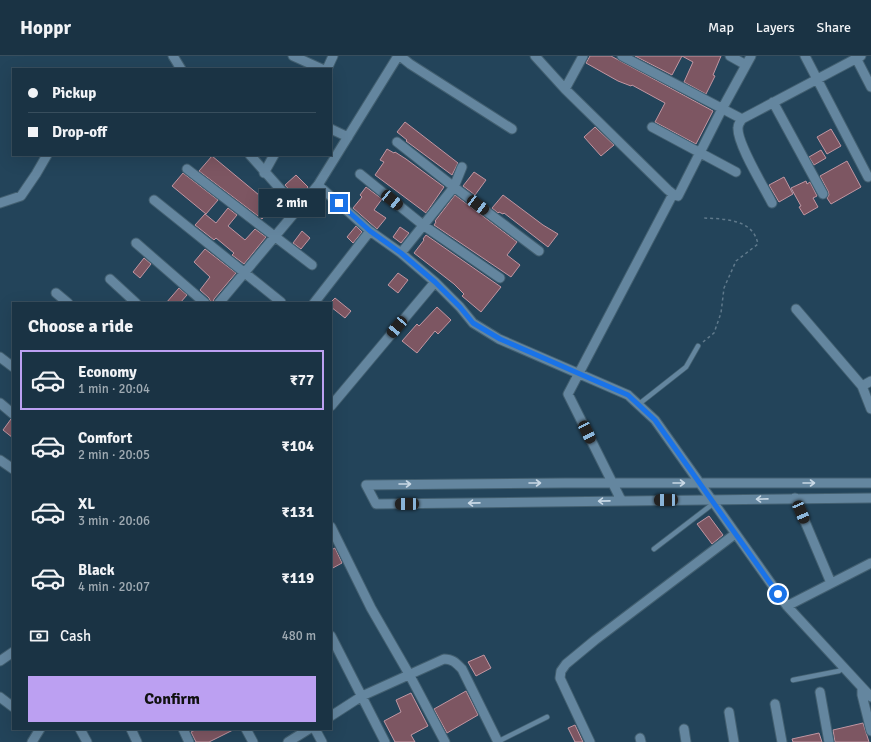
<!DOCTYPE html>
<meta charset="utf-8">
<style>
:root{--surface:#1a3344;--page:#273f4f;--text:#f1f3f6;--muted:#9faab2;--line:#384e5d;--accent:#bca0f2}
body{margin:0;font-family:Signika,sans-serif;background:var(--page);color:var(--text);height:100vh;display:flex;flex-direction:column;font-size:15px;white-space:nowrap}
*{box-sizing:border-box;margin:0}
p{font-size:13px;color:var(--muted)}
.icon{flex:none;width:22px;height:22px;fill:none;stroke:currentColor;stroke-width:2;stroke-linecap:round;stroke-linejoin:round}
.map{position:relative;flex:1;overflow:hidden}
.details{position:absolute;left:12px;top:246px;width:320px;height:428px;display:flex;flex-direction:column;background:var(--surface);border-radius:0px;box-shadow:0 4px 16px #0002,0 0 0 1px var(--line)}
.details>*{flex:none}
.guide{position:absolute;left:12px;top:12px;width:320px;height:88px;border-radius:0px;box-shadow:0 4px 16px #0002,0 0 0 1px var(--line);display:grid;align-content:center;height:88px;padding:0 16px;background:var(--surface)}
.end{position:absolute;width:18px;height:18px;margin:-9px;border:5px solid #1a73e8;background:#fff;box-shadow:0 0 0 2px #fff}
.from{border-radius:50%}
.bubble{position:absolute;height:28px;border-radius:0px;background:var(--surface);box-shadow:0 4px 16px #0002,0 0 0 1px var(--line);font-size:13px;font-weight:700;line-height:28px;text-align:center}
.car{position:absolute;width:12px;height:24px;margin:-12px -6px;border-radius:5px;box-shadow:0 0 3px 1px #0007;background:linear-gradient(#222 24%,#8ab4d8 0 40%,#222 0 76%,#8ab4d8 0 86%,#222 0)}
.guide b{display:flex;align-items:center;gap:14px;height:38px;font-size:15px}
.guide b+b{border-top:1px solid var(--line)}
.guide i{width:10px;height:10px;background:var(--text)}
ul{padding:0;list-style:none}
li{display:flex;align-items:center;gap:12px;height:60px;margin:0 8px 6px;padding:0 8px;border:2px solid transparent;border-radius:0px}
li div{flex:1}
li b{display:block;font-size:15px}
li em{font-style:normal;font-weight:700}
li.selected{border-color:var(--accent)}
li>.icon{width:36px;height:36px;stroke-width:1.5}
h2{padding:0 16px;font-size:18px;line-height:48px}
.pay{display:flex;align-items:center;gap:10px;height:44px;padding:0 16px;font-size:15px}
.pay p{margin-inline-start:auto}
.primary-button{display:flex;gap:8px;margin-top:auto;padding:8px 16px}
.primary-button a{flex:1;height:46px;border-radius:0px;background:var(--accent);color:#111;font-size:16px;font-weight:700;line-height:46px;text-align:center}
header{display:flex;align-items:center;gap:24px;box-sizing:border-box;height:56px;padding:0 20px;background:var(--surface);border-bottom:1px solid var(--line)}
header strong{font-size:19px}
nav{display:flex;gap:22px;margin-inline-start:auto;font-size:14px}
.map>svg:first-child{display:block}
</style>
<header>
<strong>Hoppr</strong>
<nav><a>Map</a><a>Layers</a><a>Share</a></nav>
</header>
<div class="map">
<svg width="871" height="686" viewBox="0 0 871 686">
<rect width="100%" height="100%" fill="#23445a"/>
<!-- building -->
<path fill="#7d5662" stroke="#c196a2" d="M590,0H611L713,55L696,88L655,66L665,47L632,29L631,30L618,25L586,7Z
M635,0H721L713,19L715,20L706,38L684,26L693,6L682,0L672,19Z
M405,66L458,107L452,119L406,85L407,84L397,76Z
M595,71L614,89L601,100L584,81Z
M831,73L841,90L827,98L817,81Z
M387,93L394,97L395,96L406,103L444,131L426,157L375,119L384,106L380,104Z
M821,94L826,102L814,109L809,101Z
M212,100L265,144L273,134L280,142L262,163L199,115Z
M847,105L861,131L831,148L827,142L829,139L828,135L820,120Z
M474,116L486,124L475,139L463,130Z
M183,117L218,144L206,158L172,130Z
M296,119L308,131L298,144L285,129Z
M784,121L793,138L779,146L769,129Z
M806,125L807,128L810,126L817,140L813,142L818,151L804,159L799,151L801,150L791,132Z
M366,131L382,143L374,154L386,162L377,173L353,152L362,141L360,139Z
M455,139L517,186L507,199L520,209L511,221L434,169L436,166L435,165Z
M503,139L543,169L558,178L548,191L504,157L503,158L499,156L498,157L492,152Z
M228,152L237,159L228,170L245,184L255,173L266,181L244,208L232,199L234,197L216,182L214,184L195,169L205,158L216,167Z
M356,170L362,176L353,187L347,181Z
M400,171L409,177L401,187L393,181Z
M302,175L310,182L301,193L293,187Z
M426,179L501,231L481,256L462,240L464,238L454,228L414,197L424,184L423,183Z
M205,193L236,217L214,243L213,247H211L209,242L200,234L210,221L194,206Z
M144,202L151,208L140,222L133,216Z
M398,217L408,224L398,237L388,229Z
M179,232L187,239L180,247H166Z
M335,242L351,255L345,262L331,251V246Z
M437,251L451,264L438,278L435,275L417,297L402,285L417,268L419,270Z
M11,363L13,364V382L3,374Z
M709,460L723,479L712,488L697,468Z
M335,492L342,507L331,513V494Z
M484,599L491,612L476,620L468,606Z
M466,635L478,659L447,677L434,653Z
M411,637L428,670L411,679L415,686H395L384,665L401,656L396,644Z
M863,667L869,686H835L833,674Z
M575,669L583,686H575L568,672Z
M197,673H235L209,686H196L191,676Z
M819,677L822,686H793L792,683Z"/>
<g fill="none" stroke-linecap="round" stroke-linejoin="round">
<!-- lane casing -->
<g stroke="#425f70" stroke-width="6">
<path id="lane" d="M639,348L686,311L698,290
M654,493L714,447
M793,624L839,615L844,611
M497,686L547,661"/>
</g>
<!-- street casing -->
<g stroke="#425f70" stroke-width="11">
<path id="street" d="M173,0L181,13
M293,0L322,13
M400,0L410,8L512,73
M535,0L565,33L668,134L673,138L678,140L722,53L751,0
M622,0L742,63L861,0
M730,0L746,9
M805,0L868,121
M855,0L871,31
M327,13L333,0
M565,33L583,0
M773,46L823,138
M742,63C740,66 738,68 738,72C737,88 764,131 772,147
M652,71L736,116
M331,73L348,81
M397,86L454,131L539,195
M250,99L298,153
M187,113L312,209
M264,117L274,99
M360,118L423,169L500,222
M318,129L370,175L401,197L435,226L460,251L473,267L499,283L628,339L655,364L787,550L871,641
M154,144L281,246
M0,147L21,140L36,118L47,99
M136,187L205,247
M401,197L454,131L462,111
M110,223L136,247
M56,237L68,247
M219,247L318,129L398,0
M314,247L370,175
M796,253L862,330L871,353
M0,301L13,311
M862,330L871,325
M0,347L13,358
M331,350L435,226
M0,404L13,413
M871,427H565L366,429L376,448L871,442
M795,442L831,527
M621,444L568,338L673,138
M331,471L371,552L409,618L445,686
M787,550L871,507
M331,580L385,686
M0,605L13,596
M862,632V639L871,675
M820,636L829,686
M0,641L13,651
M775,648L782,686
M729,656L734,686
M331,660L362,640L444,603C453,603 456,607 462,613L498,686
M80,673L87,686
M131,673L137,686
M183,673L189,686
M246,673L253,686
M315,673L322,686
M684,673L686,686
M640,682L641,686
M32,686L40,673
M288,686L309,673
M590,686L560,622L561,615L566,608L595,584L735,478"/>
</g>
<!-- path -->
<path stroke="#5f798b" stroke-width="1.5" stroke-dasharray="3 3" stroke-linecap="butt" d="M703,286L714,277L721,257L724,232L736,205L758,188C753,163 725,163 704,162"/>
<!-- lane -->
<use href="#lane" stroke="#64869f" stroke-width="4.5"/>
<!-- street -->
<use href="#street" stroke="#64869f" stroke-width="9"/>
</g>
<!-- one-way arrows -->
<defs><path id="oneway-shaft" d="M-6 0H5M1.5-3L5.5 0L1.5 3" fill="none" stroke-width="1.6" stroke-linecap="round" stroke-linejoin="round"/></defs>
<g stroke="#c8d8e5">
<use href="#oneway-shaft" transform="translate(535 427)"/>
<use href="#oneway-shaft" transform="translate(679 427)"/>
<use href="#oneway-shaft" transform="translate(809 427)"/>
<use href="#oneway-shaft" transform="translate(405 428)"/>
<use href="#oneway-shaft" transform="translate(762 443) rotate(179)"/>
<use href="#oneway-shaft" transform="translate(604 445) rotate(179)"/>
<use href="#oneway-shaft" transform="translate(474 447) rotate(179)"/>
</g>
<g fill="none" stroke-linecap="round" stroke-linejoin="round">
<!-- route -->
<path stroke="#1a73e8" stroke-width="5" d="M339,147L370,175L401,197L435,226L460,251L473,267L500,283L628,339L655,364L778,538"/>
</g>
</svg>
<i class="end from" style="left:778px;top:538px"></i>
<i class="end" style="left:339px;top:147px"></i>
<div class="bubble" style="left:259px;top:133px;width:66px">2 min</div>
<i class="car" style="left:392px;top:144px;rotate:129deg"></i>
<i class="car" style="left:478px;top:149px;rotate:127deg"></i>
<i class="car" style="left:397px;top:271px;rotate:220deg"></i>
<i class="car" style="left:587px;top:376px;rotate:154deg"></i>
<i class="car" style="left:666px;top:444px;rotate:269deg"></i>
<i class="car" style="left:407px;top:448px;rotate:269deg"></i>
<i class="car" style="left:801px;top:456px;rotate:157deg"></i>
<div class="guide">
<b><i class="from"></i>Pickup</b>
<b><i></i>Drop-off</b>
</div>
<section class="details">
<h2>Choose a ride</h2>
<ul>
<li class="selected"><svg class="icon" aria-label="car" viewBox="0 0 24 24"><path d="M5 17H2v-5l4-1 3-4h7l3 4 3 1v5h-3M9 17h6M6 11h13"/><circle cx="7" cy="17" r="2"/><circle cx="17" cy="17" r="2"/></svg><div><b>Economy</b><p>1 min · 20:04</p></div><em>₹77</em></li>
<li><svg class="icon" aria-label="car" viewBox="0 0 24 24"><path d="M5 17H2v-5l4-1 3-4h7l3 4 3 1v5h-3M9 17h6M6 11h13"/><circle cx="7" cy="17" r="2"/><circle cx="17" cy="17" r="2"/></svg><div><b>Comfort</b><p>2 min · 20:05</p></div><em>₹104</em></li>
<li><svg class="icon" aria-label="car" viewBox="0 0 24 24"><path d="M5 17H2v-5l4-1 3-4h7l3 4 3 1v5h-3M9 17h6M6 11h13"/><circle cx="7" cy="17" r="2"/><circle cx="17" cy="17" r="2"/></svg><div><b>XL</b><p>3 min · 20:06</p></div><em>₹131</em></li>
<li><svg class="icon" aria-label="car" viewBox="0 0 24 24"><path d="M5 17H2v-5l4-1 3-4h7l3 4 3 1v5h-3M9 17h6M6 11h13"/><circle cx="7" cy="17" r="2"/><circle cx="17" cy="17" r="2"/></svg><div><b>Black</b><p>4 min · 20:07</p></div><em>₹119</em></li>
</ul>
<div class="pay"><svg class="icon" aria-label="cash" viewBox="0 0 24 24"><path d="M3 7h18v10H3z"/><circle cx="12" cy="12" r="2"/></svg>Cash<p>480 m</p></div>
<div class="primary-button"><a>Confirm</a></div>
</section>
</div>
